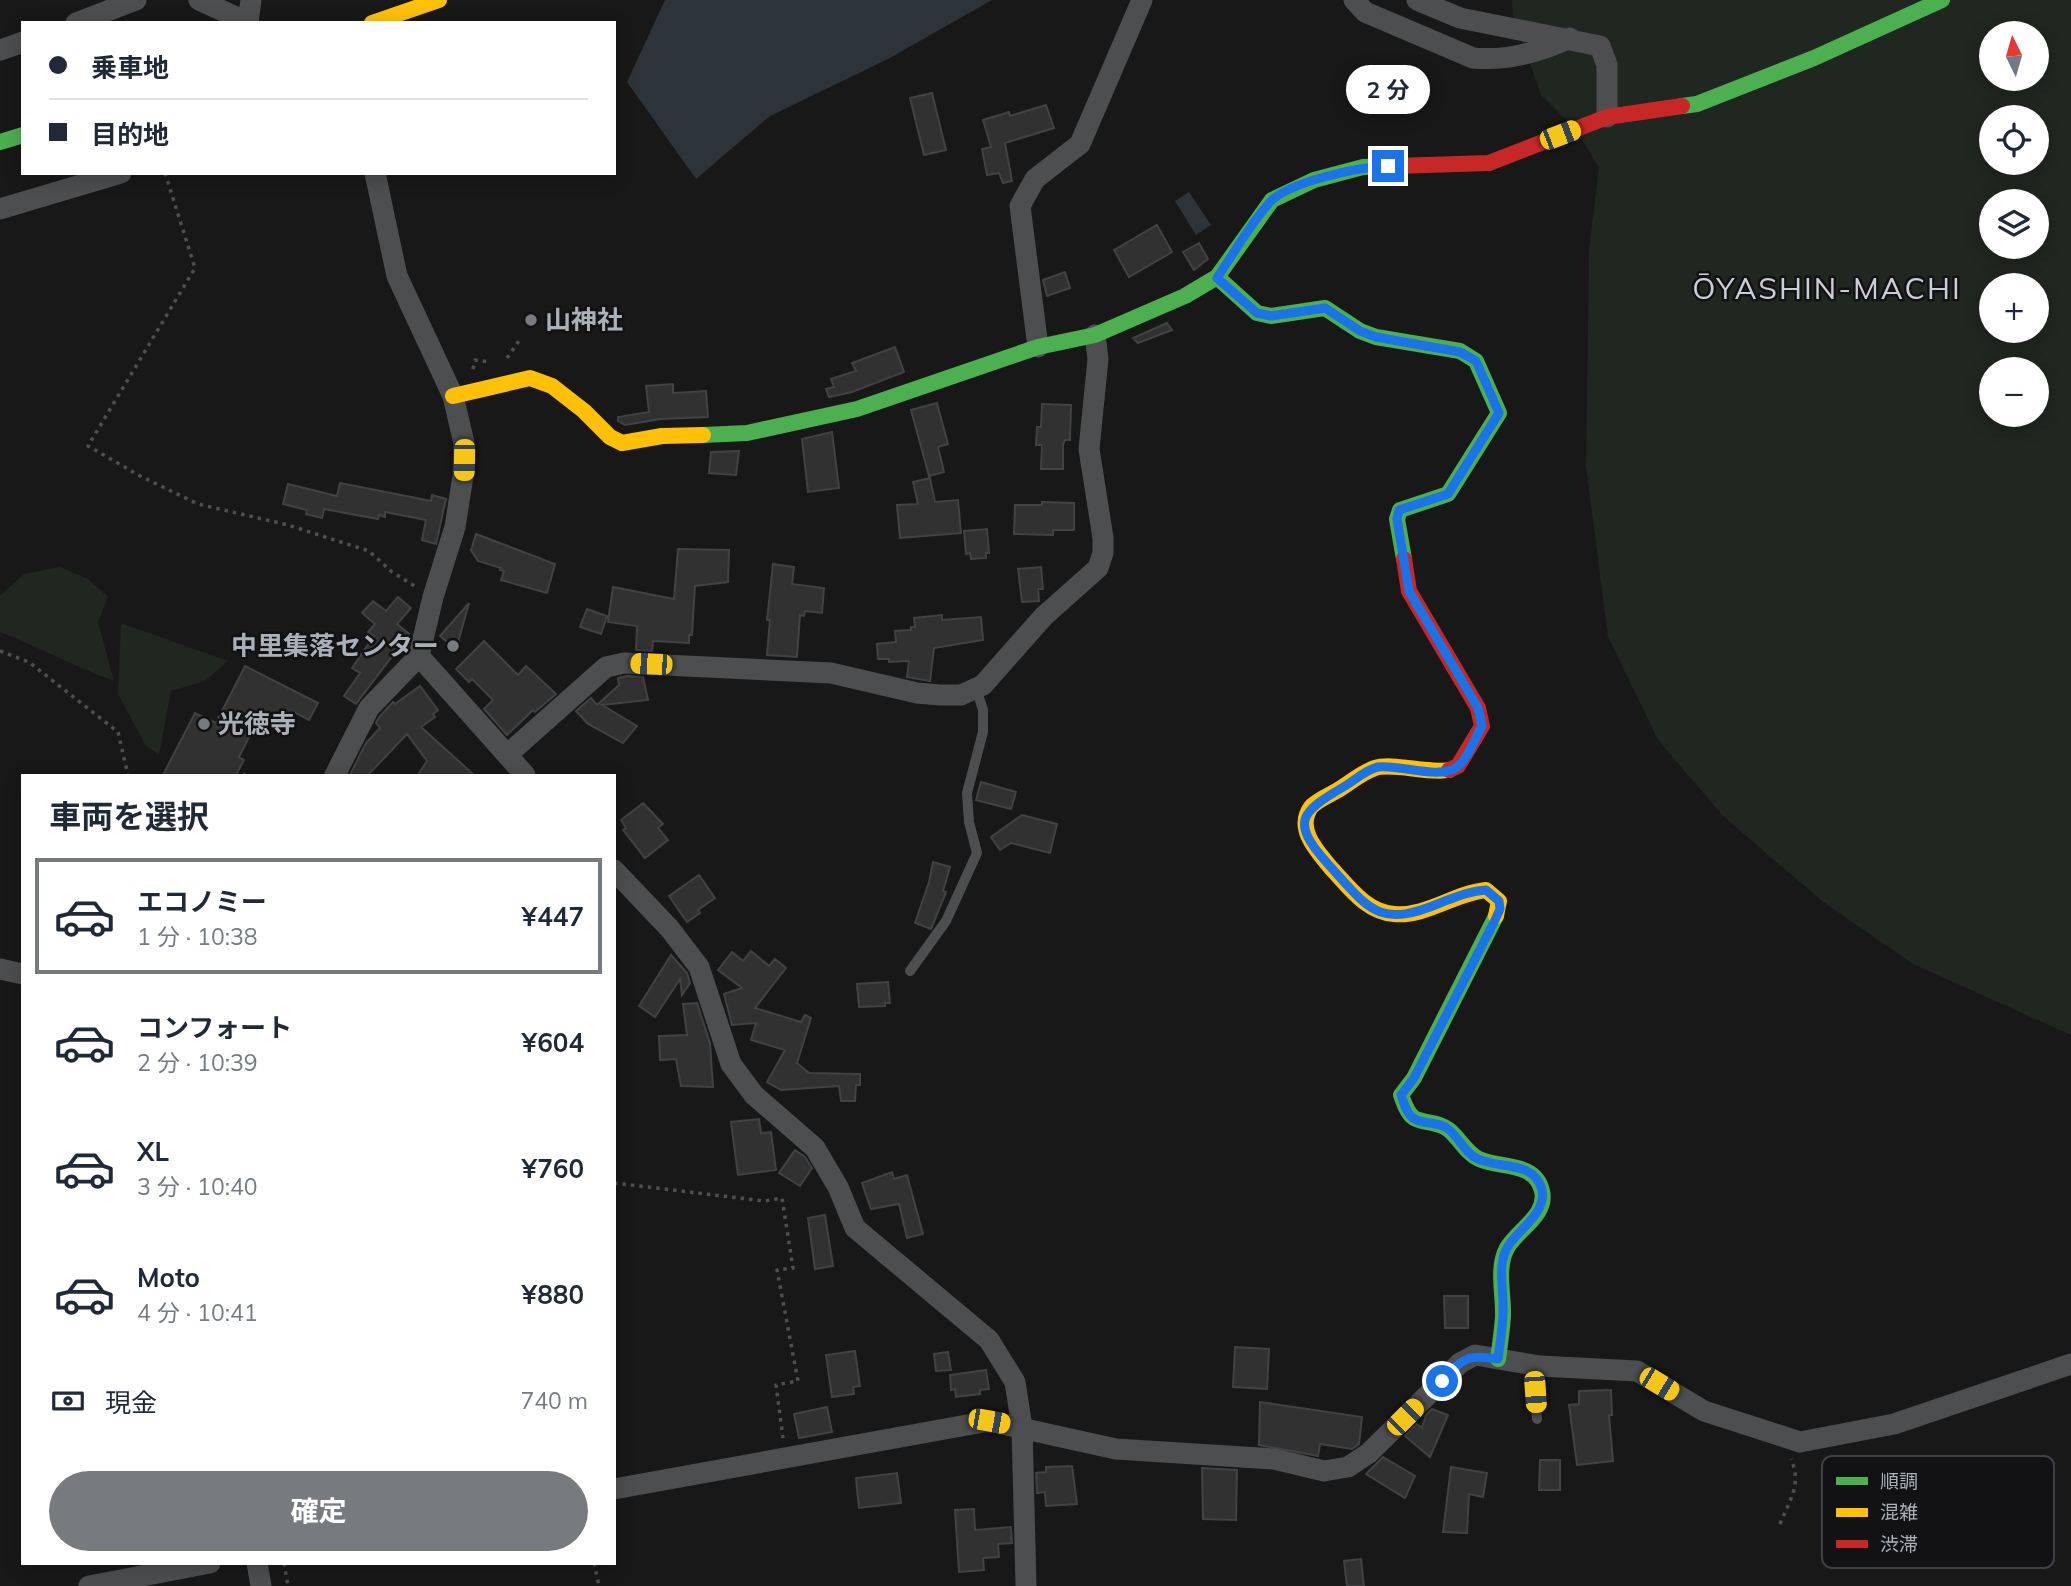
<!DOCTYPE html>
<html lang="ja">
<meta charset="utf-8">
<style>
:root{--surface:#fff;--page:#f6f6f7;--text:#1f2937;--muted:#747a83;--line:#e0e1e3;--accent:#777b80}
body{margin:0;font-family:Mulish,"Noto Sans JP",sans-serif;background:var(--page);color:var(--text);height:100vh;display:flex;flex-direction:column;font-size:26px;white-space:nowrap}
*{box-sizing:border-box;margin:0}
p{font-size:23px;color:var(--muted)}
.icon{flex:none;width:38px;height:38px;fill:none;stroke:currentColor;stroke-width:2;stroke-linecap:round;stroke-linejoin:round}
.map{position:relative;flex:1;overflow:hidden}
.details{position:absolute;left:21px;top:774px;width:595px;height:791px;display:flex;flex-direction:column;background:var(--surface);border-radius:0px;box-shadow:0 4px 18px #0003}
.details>*{flex:none}
.hud{position:absolute;left:21px;top:21px;width:595px;height:154px;border-radius:0px;box-shadow:0 4px 18px #0003;display:grid;align-content:center;height:154px;padding:0 28px;background:var(--surface)}
.needle{width:46px;rotate:355deg}
.controls{position:absolute;left:1979px;top:21px;display:grid;gap:14px}
.controls a{display:grid;place-items:center;width:70px;height:70px;border-radius:50%;background:var(--surface);box-shadow:0 4px 18px #0003;font-size:35px}
.end{position:absolute;width:32px;height:32px;margin:-16px;border:9px solid #1a73e8;background:#fff;box-shadow:0 0 0 4px #fff}
.from{border-radius:50%}
.bubble{position:absolute;height:49px;border-radius:24px;background:var(--surface);box-shadow:0 4px 18px #0003;font-size:23px;font-weight:700;line-height:49px;text-align:center}
.car{position:absolute;width:21px;height:42px;margin:-21px -10px;border-radius:9px;box-shadow:0 0 5px 2px #0007;background:linear-gradient(#f5c518 24%,#345 0 40%,#f5c518 0 76%,#345 0 86%,#f5c518 0)}
.hud b{display:flex;align-items:center;gap:24px;height:66px;font-size:26px}
.hud b+b{border-top:2px solid var(--line)}
.hud i{width:18px;height:18px;background:var(--text)}
ul{padding:0;list-style:none}
li{display:flex;align-items:center;gap:21px;height:116px;margin:0 14px 10px;padding:0 14px;border:4px solid transparent;border-radius:0px}
li div{flex:1}
li b{display:block;font-size:26px}
li em{font-style:normal;font-weight:700}
li.selected{border-color:var(--accent)}
li>.icon{width:63px;height:63px;stroke-width:1.5}
h2{padding:0 28px;font-size:32px;line-height:84px}
.pay{display:flex;align-items:center;gap:18px;height:77px;padding:0 28px;font-size:26px}
.pay p{margin-inline-start:auto}
.primary-button{display:flex;gap:14px;margin-top:auto;padding:14px 28px}
.primary-button a{flex:1;height:80px;border-radius:42px;background:var(--accent);color:#fff;font-size:28px;font-weight:700;line-height:80px;text-align:center}
.map>svg:first-child{display:block}
</style>
<div class="map">
<svg width="2071" height="1586" viewBox="0 0 2071 1586">
<rect width="100%" height="100%" fill="#181818"/>
<!-- green -->
<path fill="#202620" fill-rule="evenodd" d="M1512,0H2071V1035L1913,964L1822,901L1723,816L1658,740L1608,637L1586,466L1589,249L1599,167L1575,129L1541,95L1513,16ZM1992,33H2037V79H1992ZM1992,117H2037V163H1992ZM1992,201H2037V247H1992ZM1992,285H2037V331H1992ZM1992,369H2037V415H1992Z
M60,567L88,579L108,597L98,622L114,681C75,667 39,647 0,632V596L24,574Z
M121,623L228,661L205,681L171,691L159,755L146,746L118,694Z"/>
<!-- water -->
<path fill="#2c3439" d="M665,0H992L888,59L770,116L696,179L627,82Z
M1189,192L1211,225L1196,235L1175,201Z"/>
<!-- building -->
<path fill="#313132" stroke="#404244" stroke-width="2" d="M932,93L946,150L924,155L910,98Z
M1046,105L1054,128L1005,143L1012,181L1003,183L999,173L987,175L982,149L991,147L983,120L1009,112L1010,116Z
M1157,225L1172,252L1129,277L1114,250Z
M1199,243L1208,259L1194,270L1183,252Z
M1065,272L1070,288L1047,296L1043,280Z
M1167,323L1172,330L1138,343L1133,338Z
M895,347L904,372L852,392L829,397L826,389L834,387L831,379L856,371L852,363Z
M673,384V393L706,391L708,417L661,419L625,425L618,421V417L649,412L646,386Z
M937,403L948,444L938,447L944,472L929,476L911,410Z
M1042,404L1071,405L1070,440H1065L1063,445V469H1041L1042,445H1036L1037,427H1041Z
M832,432L839,488L808,492L802,439Z
M739,451L736,475L709,473L711,452Z
M930,478L935,502L958,500L961,533L900,538L897,505L918,504L913,482Z
M340,483L431,501L432,495L446,499L436,544L422,540L426,520L385,512V517L379,515L378,519L324,509L322,518L306,514L307,510L283,504L288,484L337,496Z
M1042,502L1074,503V530H1053V535L1014,534L1015,505H1042Z
M987,529L989,553H986V558L971,559L970,553L966,554L964,531Z
M476,534L555,564L547,593L501,580L504,571L500,570L501,568L478,561L471,550Z
M678,549L729,550L728,582L695,586L692,635H689V643L653,641L652,651L636,650L637,626L608,622L613,587L674,599Z
M773,564L794,567L792,584L824,588L822,613L805,611L804,616L800,615L797,657L767,655L770,620H767Z
M1041,567L1043,589H1038L1039,601L1022,602L1018,569Z
M398,597L411,608L397,624L409,634L356,704L344,696L360,673L352,668L374,636L368,632L375,624L362,613L373,601L386,611Z
M469,603L456,650L440,636Z
M587,609L607,616L601,634L580,627Z
M942,615V620L981,617L983,640L934,648L930,681L907,677L909,661L889,662V659H878L877,644L896,642L895,631L911,630V627H915L914,618Z
M484,641L518,675L526,666L556,694L535,712L533,710L507,735L484,709L493,700L472,679L469,682L456,669Z
M245,666L318,703L309,720L294,712L284,732L258,719L239,757L244,760L236,775H163L195,713L216,723Z
M627,676L643,677L648,700L602,705L637,726L623,743L588,724L576,711L591,698L597,705L619,685L618,678Z
M420,686L438,710L433,714L435,717L421,727L474,775H418L427,761L407,734L368,775H350L366,743L380,728L376,723L380,716L393,702L395,704Z
M981,782L1016,792L1011,809L976,800Z
M643,803L663,824L658,828L668,840L645,858L623,830L626,828L621,820Z
M1022,815L1057,824L1050,853L1011,843L1000,850L991,837Z
M933,862L950,867L943,891L946,892L931,929L915,923L929,882Z
M699,875L715,898L698,910L700,913L687,922L669,896Z
M751,951L769,966L775,959L786,968L755,1008L801,1022L805,1015L811,1018L797,1063L809,1073L860,1074V1085H856L855,1101H841L839,1086L781,1090L767,1082L785,1050L751,1040L756,1023L732,1025L724,994L742,988L718,970L732,952L743,961Z
M671,955L687,973L690,983L682,995L680,979L655,1017L639,1006Z
M888,982L890,1003H885V1006L859,1007L857,984Z
M697,1003L710,1043L713,1087L681,1086L676,1059L660,1060L659,1036L687,1035L683,1004Z
M759,1119L761,1133L771,1132L776,1170L738,1175L731,1122Z
M795,1150L805,1157L812,1168L800,1186L779,1173Z
M892,1172L894,1179L907,1175L923,1234L907,1238L899,1204L871,1209L862,1183Z
M825,1215L833,1266L815,1269L808,1218Z
M1444,1296H1468V1328H1445Z
M1235,1347L1269,1349L1267,1389L1233,1387Z
M855,1351L860,1386L853,1387L854,1394L832,1397L826,1355Z
M948,1352L951,1370L936,1371L934,1354Z
M986,1370L989,1389L980,1390V1394L956,1397L955,1389L951,1390L950,1375Z
M1611,1390L1612,1415H1609L1613,1461L1577,1465L1569,1405L1579,1404V1391Z
M1260,1402L1362,1417L1359,1444L1352,1449L1320,1444L1318,1456L1259,1445Z
M827,1407L832,1432L799,1438L794,1414Z
M1432,1409L1448,1415L1430,1457L1405,1436L1417,1424L1422,1428L1426,1415Z
M1383,1457L1415,1476L1405,1498L1366,1474Z
M1540,1460H1560V1490H1539Z
M1072,1466L1077,1504L1046,1506L1045,1492L1037,1493L1036,1473L1046,1472V1467Z
M1451,1467L1487,1473L1483,1497L1469,1494L1467,1533L1443,1532Z
M1202,1468L1237,1470L1236,1520L1203,1519Z
M897,1473L901,1503L859,1508L856,1478Z
M974,1509L975,1530L1011,1527L1012,1543L998,1544L999,1557L983,1558L984,1570L959,1572L955,1510Z
M1361,1559L1364,1586H1347L1344,1561Z"/>
<g fill="none" stroke-linecap="round" stroke-linejoin="round">
<!-- path -->
<path stroke="#4e4f52" stroke-width="3.5" stroke-dasharray="3.5 5" stroke-linecap="butt" d="M165,173L195,268L88,446L140,476L198,504L288,525L369,551L392,572L416,587
M507,358L521,338
M473,369L475,360L489,362
M0,651L29,662L118,732L128,775
M243,774L245,775
M614,1183L764,1201L782,1198L793,1268L777,1270L798,1381L776,1385L783,1438
M1780,1524C1790,1499 1802,1485 1791,1459
M284,1563L288,1586
M594,1563L599,1586"/>
<!-- lane -->
<path stroke="#4c4e50" stroke-width="10" d="M910,971L946,921L977,853L969,822L967,793L983,732V710L976,688
M1532,1365L1537,1419"/>
<!-- street -->
<path stroke="#4c4e50" stroke-width="21" d="M199,0L249,23
M1354,0L1365,12L1473,58C1506,61 1540,52 1570,38
M1417,0L1460,18L1600,46L1607,65V117
M248,22L251,0
M76,23L136,0
M0,50L23,42
M0,209L121,173
M1038,347L1020,206L1035,179L1080,144L1142,0
M419,656L525,775
M507,755L606,667L624,663L831,673L917,693L940,695H961L983,685L1044,616L1098,568L1103,553V538L1089,449L1098,359L1095,335
M335,775L369,708L419,656L433,597L455,527L463,476L464,443L453,396L397,276L375,173
M614,870L670,929L699,967L731,1064L754,1095L815,1148L838,1187L855,1228L989,1340L1015,1382L1022,1427L1026,1586
M0,969L23,974
M614,1489L989,1421L1116,1449L1274,1459L1324,1471L1348,1467L1369,1453L1460,1363L1475,1355L1540,1366L1637,1371L1704,1411L1800,1442L1894,1424L2071,1364
M257,1563L261,1586
M89,1586L210,1563"/>
<!-- fast -->
<path stroke="#4caf50" stroke-width="16" d="M1682,106L1697,104L1814,58L1942,0
M0,142L23,135
M1217,277L1257,313L1271,316L1325,308L1360,331L1376,337L1460,351L1476,361L1499,413L1448,494L1400,510L1397,519L1404,559
M703,435L747,433L857,409L1038,347L1095,335L1185,296L1217,277L1272,200L1314,180L1363,167L1394,166
M1496,916L1414,1078L1401,1095C1404,1103 1407,1113 1414,1118C1425,1124 1438,1121 1449,1130C1460,1139 1466,1153 1479,1159C1500,1169 1535,1161 1542,1191C1548,1215 1517,1230 1507,1248C1496,1268 1504,1295 1503,1317C1502,1331 1500,1345 1498,1359"/>
<!-- slow -->
<path stroke="#ffc107" stroke-width="16" d="M372,23L439,0
M453,396L530,378L552,386L584,411L610,437L622,443L662,436L703,435
M1449,770C1428,774 1392,762 1375,768C1362,772 1350,783 1338,790C1330,795 1317,800 1311,807C1295,829 1318,852 1331,868C1349,887 1366,912 1394,914C1426,917 1455,893 1486,890L1499,901L1496,916"/>
<!-- jam -->
<path stroke="#c62828" stroke-width="16" d="M1394,166L1489,163L1607,117L1682,106
M1404,559L1409,591L1478,708L1482,726L1458,766L1449,770"/>
</g>
<g fill="none" stroke-linecap="round" stroke-linejoin="round">
<!-- route -->
<path stroke="#1a73e8" stroke-width="9" d="M1388,166C1360,167 1290,181 1270,202C1250,224 1234,253 1217,278L1257,313L1271,316L1325,308L1360,331L1376,337L1460,352L1476,361L1499,413L1448,494L1399,510L1397,519L1409,591L1478,708L1482,726C1475,737 1468,759 1457,767C1439,780 1399,764 1378,767C1367,769 1355,780 1345,786C1301,812 1289,821 1328,864C1369,909 1378,929 1440,903C1456,897 1469,891 1486,890L1499,901L1500,909L1495,920L1414,1078L1401,1095C1404,1103 1406,1113 1413,1118C1423,1125 1439,1121 1448,1129C1460,1138 1464,1153 1478,1159C1499,1169 1534,1160 1542,1190C1547,1213 1517,1230 1507,1248C1497,1266 1504,1291 1503,1311C1503,1327 1500,1343 1498,1359C1466,1354 1464,1358 1442,1381"/>
</g>
<!-- markers -->
<g fill="#777b80" stroke="#121214" stroke-width="2.5">
<circle cx="531" cy="320" r="7"/>
<circle cx="453" cy="646" r="7"/>
<circle cx="204" cy="724" r="7"/>
</g>
<g text-anchor="middle" stroke-width="5" stroke-linejoin="round" paint-order="stroke">
<!-- poi labels -->
<g font-size="26" font-weight="bold" fill="#aab0b8" stroke="#121214" text-anchor="start">
<text x="545" y="329">山神社</text>
<text x="439" y="655" text-anchor="end">中里集落センター</text>
<text x="218" y="733">光徳寺</text>
</g>
<!-- quarter labels -->
<g font-size="30" letter-spacing="2" fill="#cbced4" stroke="#121214">
<text x="1827" y="299">ŌYASHIN-MACHI</text>
</g>
</g>
<!-- legend -->
<rect x="1822" y="1456" width="232" height="112" rx="10" fill="#121214" stroke="#404145" stroke-width="2"/>
<rect x="1836" y="1477" width="32" height="8" fill="#4caf50"/>
<rect x="1836" y="1508" width="32" height="9" fill="#ffc107"/>
<rect x="1836" y="1540" width="32" height="8" fill="#c62828"/>
<g font-size="19" fill="#aab0b8">
<text x="1880" y="1488">順調</text>
<text x="1880" y="1519">混雑</text>
<text x="1880" y="1551">渋滞</text>
</g>
</svg>
<div class="controls">
<a><svg class="needle" viewBox="-14 -14 28 28"><path d="M0-13l5 13h-10z" fill="#e53935"/><path d="M0 13l5-13h-10z" fill="#747a83"/></svg></a>
<a><svg class="icon" aria-label="locate" viewBox="0 0 24 24"><circle cx="12" cy="12" r="6"/><path d="M12 2v4M12 18v4M2 12h4M18 12h4"/></svg></a>
<a><svg class="icon" aria-label="layers" viewBox="0 0 24 24"><path d="M12 4l9 5-9 5-9-5zM3 14l9 5 9-5"/></svg></a>
<a>+</a>
<a>−</a>
</div>
<i class="end from" style="left:1442px;top:1381px"></i>
<i class="end" style="left:1388px;top:166px"></i>
<div class="bubble" style="left:1346px;top:65px;width:84px">2 分</div>
<i class="car" style="left:1560px;top:135px;rotate:69deg"></i>
<i class="car" style="left:464px;top:460px;rotate:181deg"></i>
<i class="car" style="left:651px;top:664px;rotate:272deg"></i>
<i class="car" style="left:1659px;top:1384px;rotate:121deg"></i>
<i class="car" style="left:1535px;top:1392px;rotate:176deg"></i>
<i class="car" style="left:1405px;top:1417px;rotate:45deg"></i>
<i class="car" style="left:989px;top:1421px;rotate:100deg"></i>
<div class="hud">
<b><i class="from"></i>乗車地</b>
<b><i></i>目的地</b>
</div>
<section class="details">
<h2>車両を選択</h2>
<ul>
<li class="selected"><svg class="icon" aria-label="car" viewBox="0 0 24 24"><path d="M5 17H2v-5l4-1 3-4h7l3 4 3 1v5h-3M9 17h6M6 11h13"/><circle cx="7" cy="17" r="2"/><circle cx="17" cy="17" r="2"/></svg><div><b>エコノミー</b><p>1 分 · 10:38</p></div><em>¥447</em></li>
<li><svg class="icon" aria-label="car" viewBox="0 0 24 24"><path d="M5 17H2v-5l4-1 3-4h7l3 4 3 1v5h-3M9 17h6M6 11h13"/><circle cx="7" cy="17" r="2"/><circle cx="17" cy="17" r="2"/></svg><div><b>コンフォート</b><p>2 分 · 10:39</p></div><em>¥604</em></li>
<li><svg class="icon" aria-label="car" viewBox="0 0 24 24"><path d="M5 17H2v-5l4-1 3-4h7l3 4 3 1v5h-3M9 17h6M6 11h13"/><circle cx="7" cy="17" r="2"/><circle cx="17" cy="17" r="2"/></svg><div><b>XL</b><p>3 分 · 10:40</p></div><em>¥760</em></li>
<li><svg class="icon" aria-label="car" viewBox="0 0 24 24"><path d="M5 17H2v-5l4-1 3-4h7l3 4 3 1v5h-3M9 17h6M6 11h13"/><circle cx="7" cy="17" r="2"/><circle cx="17" cy="17" r="2"/></svg><div><b>Moto</b><p>4 分 · 10:41</p></div><em>¥880</em></li>
</ul>
<div class="pay"><svg class="icon" aria-label="cash" viewBox="0 0 24 24"><path d="M3 7h18v10H3z"/><circle cx="12" cy="12" r="2"/></svg>現金<p>740 m</p></div>
<div class="primary-button"><a>確定</a></div>
</section>
</div>
